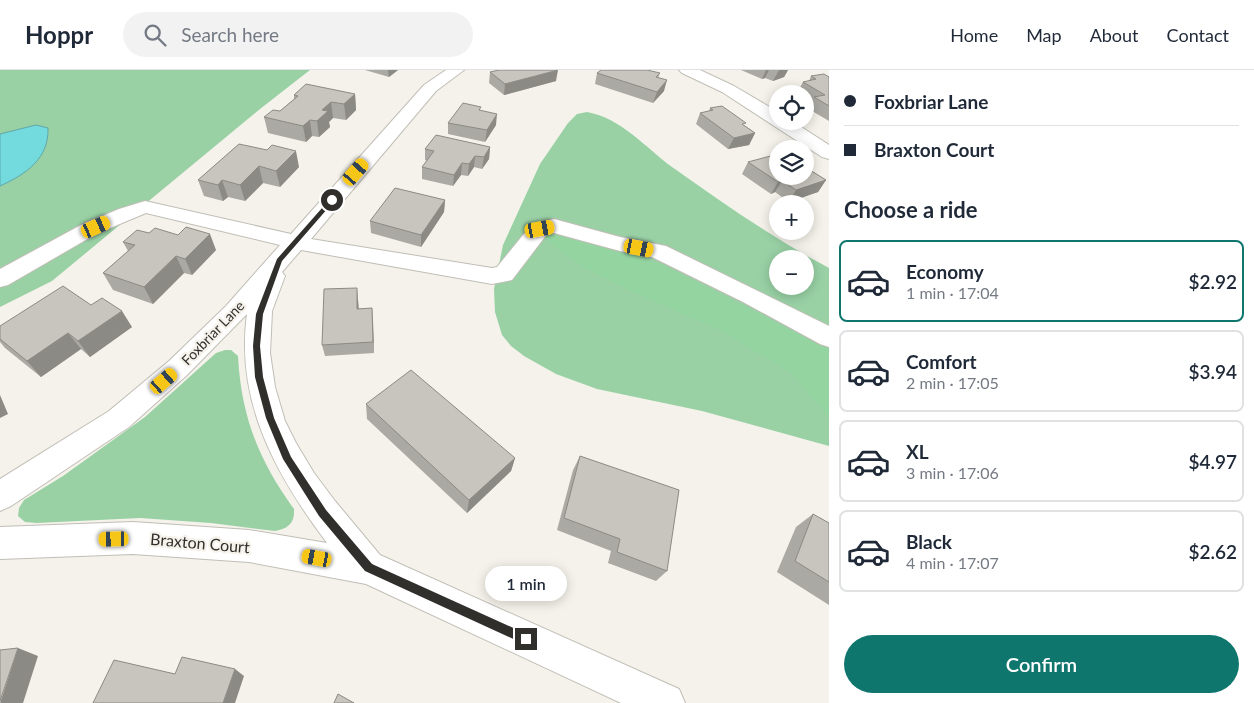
<!DOCTYPE html>
<meta charset="utf-8">
<style>
:root{--surface:#fff;--page:#f2f2f3;--text:#1f2937;--muted:#747a83;--line:#e0e1e3;--accent:#0f766e}
body{margin:0;font-family:Lato,sans-serif;background:var(--page);color:var(--text);height:100vh;display:flex;flex-direction:column;font-size:19px;white-space:nowrap}
*{box-sizing:border-box;margin:0}
p{font-size:16px;color:var(--muted)}
.icon{flex:none;width:28px;height:28px;fill:none;stroke:currentColor;stroke-width:2;stroke-linecap:round;stroke-linejoin:round}
.map{position:relative;flex:1;overflow:hidden}
.side{display:flex;flex-direction:column;background:var(--surface);width:425px}
.side>*{flex:none}
.banner{display:grid;align-content:center;height:110px;padding:0 15px;background:var(--surface)}
.tools{position:absolute;left:769px;top:15px;display:grid;gap:10px}
.tools a{display:grid;place-items:center;width:45px;height:45px;border-radius:50%;background:var(--surface);box-shadow:0 2px 12px #0003;font-size:25px}
.end{position:absolute;width:22px;height:22px;margin:-11px;border:6px solid #302f2c;background:#fff;box-shadow:0 0 0 2px #fff}
.from{border-radius:50%}
.bubble{position:absolute;height:35px;border-radius:18px;background:var(--surface);box-shadow:0 2px 12px #0003;font-size:16px;font-weight:600;line-height:35px;text-align:center}
.car{position:absolute;width:15px;height:30px;margin:-15px -8px;border-radius:6px;box-shadow:0 0 4px 1px #0007;background:linear-gradient(#f5c518 24%,#345 0 40%,#f5c518 0 76%,#345 0 86%,#f5c518 0)}
.banner b{display:flex;align-items:center;gap:18px;height:48px;font-size:19px}
.banner b+b{border-top:1px solid var(--line)}
.banner i{width:12px;height:12px;background:var(--text)}
ul{padding:0;list-style:none}
li{display:flex;align-items:center;gap:15px;height:82px;margin:0 10px 8px;padding:0 5px;border:2px solid var(--line);border-radius:8px}
li div{flex:1}
li b{display:block;font-size:19px}
li em{font-style:normal;font-weight:600}
li.on{border-color:var(--accent)}
li>.icon{width:45px;height:45px;stroke-width:1.5}
h2{padding:0 15px;font-size:22px;line-height:60px}
.action{display:flex;gap:10px;margin-top:auto;padding:10px 15px}
.action a{flex:1;height:58px;border-radius:30px;background:var(--accent);color:#fff;font-size:20px;font-weight:600;line-height:58px;text-align:center}
header{display:flex;align-items:center;gap:30px;box-sizing:border-box;height:70px;padding:0 25px;background:var(--surface);border-bottom:1px solid var(--line)}
header strong{font-size:24px}
nav{display:flex;gap:28px;margin-inline-start:auto;font-size:18px}
.search{width:350px;height:45px;background:var(--page);display:flex;align-items:center;gap:12px;box-sizing:border-box;padding:0 18px;border-radius:28px;color:var(--muted);font-size:19px}
main{display:flex;flex:1;min-height:0}
.map>svg:first-child{display:block}
</style>
<header>
<strong>Hoppr</strong>
<div class="search"><svg class="icon" aria-label="search" viewBox="0 0 24 24"><circle cx="10" cy="10" r="6"/><path d="M15 15l6 6"/></svg>Search here</div>
<nav><a>Home</a><a>Map</a><a>About</a><a>Contact</a></nav>
</header>
<main>
<div class="map">
<svg width="829" height="633" viewBox="0 0 829 633">
<rect width="100%" height="100%" fill="#f4f2ea"/>
<!-- green -->
<path fill="#99d1a5" fill-rule="evenodd" d="M0,0H310L260,39L52,211L0,237Z
M587,42C621,48 645,77 672,97C723,133 774,169 829,198V376L702,341L597,319L556,304L524,286L511,276L502,265L495,242L494,219L503,175L540,94L568,53L577,44ZM778,189H805V216H778Z
M225,280H231L238,286C241,346 259,391 294,439C295,453 288,459 275,461L211,453L140,448L37,453L25,452L18,446L19,438L24,430L63,406L145,347L216,283Z"/>
<!-- forest -->
<path fill="#93d4a1" d="M555,163L588,171L660,194L829,279V347L791,303L718,259L633,222L583,197L551,174L545,164Z"/>
<!-- water -->
<path fill="#73dbde" stroke="#5fa7a9" d="M36,55L48,58C49,89 26,104 0,116V64Z"/>
<g fill="none" stroke-linecap="round" stroke-linejoin="round">
<!-- minor casing -->
<g stroke="#c0beb6" stroke-width="2">
<path id="minor" d="M446,0H464L436,21L311,169L492,198L497,197L532,154L554,149L620,167L666,176L829,256V277L820,274L743,232L652,187L620,181L554,163L547,164L512,210L492,214L301,180L282,202L285,206L272,241L270,283L275,317L285,351L296,373L314,403L335,431L380,485L679,619L685,633H621L366,514L249,492L133,484L0,489V457L133,452L249,460L327,473C276,405 235,332 247,244L187,305L129,357L11,436L0,441V409L109,341L169,291L226,236L280,175L146,143L96,164L8,215L0,217V199L81,155L119,139L145,131L291,164L424,15Z
M679,0H700L734,16L778,42V51H792L829,75V89L822,87L722,22L682,3Z"/>
</g>
<!-- minor -->
<use href="#minor" fill="#fff" fill-rule="evenodd"/>
</g>
<!-- wall -->
<path fill="#aba9a3" d="M365,0H398L389,7Z
M741,0H788L784,7L773,11L765,8L762,9Z
M490,2L556,11L504,25L489,13Z
M597,3H660L658,8L664,21L653,33L595,14Z
M811,6L829,7V51L807,38L811,31L805,27V24H799L797,23L803,12L809,11Z
M355,24L356,40L346,50L333,48L329,52L330,57L319,67L312,66L306,72L268,63L264,47L280,41L294,29V25Z
M710,38L745,56L755,63L749,75L728,79L696,54L700,43L709,41Z
M481,41L496,55L485,72L448,64V53Z
M239,74L299,97L280,117L263,113L245,131L228,127L223,131L204,126L198,110Z
M490,77L489,89L482,99L474,97L468,106L461,105L453,116L422,109V97L427,91L425,90V79Z
M748,92H805L809,94L807,98L826,110L818,122L789,132L775,122L771,124L742,104Z
M445,130L444,142L421,177L371,163L370,151Z
M123,172L216,180L192,205L184,203L153,234L113,220L103,203L128,181Z
M358,230L359,239L372,238L374,283L325,286L322,275Z
M91,235L132,257L90,287L81,279L41,307L5,278L0,272V256Z
M366,334L515,388L511,401L467,443L367,349Z
M580,386L667,501L656,511L608,493L611,481L557,460L573,400Z
M813,444L829,453V535L777,502L796,457Z"/>
<!-- shaded-wall -->
<path fill="#8b8a84" d="M388,0H398L389,7Z
M558,0L556,11L504,25L505,14Z
M766,0H769L765,8L762,9Z
M779,0H788L784,7L773,11Z
M667,10L664,21L653,33L657,22Z
M355,24L356,40L346,50L344,34Z
M331,32L333,48L329,52L330,57L319,67L317,51L322,40Z
M497,44L496,55L485,72L487,60Z
M310,50L312,66L306,72L303,56Z
M755,63L749,75L728,79L734,68Z
M490,77L489,89L482,99L484,87Z
M296,81L299,97L280,117L276,101Z
M475,86L474,97L468,106L469,94Z
M462,93L461,105L453,116L454,105Z
M259,96L263,113L245,131L240,115Z
M222,110L228,127L223,131L218,115Z
M826,110L818,122L789,132L796,120Z
M782,111L775,122L771,124L778,112Z
M445,130L444,142L421,177V165Z
M210,164L216,180L192,205L185,189Z
M176,186L184,203L153,234L144,217Z
M357,218L358,230L359,251L357,239Z
M372,238L373,250L374,283L373,272Z
M122,241L132,257L90,287L78,271Z
M68,263L81,279L41,307L27,291Z
M0,325L8,344L0,348Z
M515,388L511,401L467,443L469,430Z
M18,578L38,586L23,633H0Z
M235,599L244,606L235,633H223Z"/>
<!-- building -->
<path fill="#c7c5bd" stroke="#8b8a84" d="M499,0H558L505,14L490,2Z
M601,0H647L660,3L656,7L667,10L657,22L597,3Z
M824,4L829,7V36L814,27L825,25L803,12L816,9L811,6Z
M306,14L355,24L344,34L331,32L322,40L328,41L317,51L310,50L303,56L264,47L273,40L280,41L298,26L294,25Z
M463,33L481,37L479,40L497,44L487,60L448,53Z
M722,36L746,53L742,54L755,63L734,68L700,43L713,40L710,38Z
M436,65L490,77L484,87L475,86L469,94L462,93L454,105L422,97L434,81L425,79Z
M239,74L267,80L272,75L296,81L276,101L259,96L240,115L222,110L218,115L198,110Z
M778,84V106H805V97L826,110L796,120L782,111L778,112L748,92Z
M395,118L445,130L421,165L370,151Z
M186,157L210,164L185,189L176,186L144,217L103,203L135,175L123,172L137,160L149,163L155,158L178,165Z
M63,216L91,235L102,228L122,241L78,271L68,263L27,291L0,269V256Z
M357,218V239L372,238L373,272L322,275L324,219Z
M411,300L515,388L469,430L366,334Z
M580,386L679,420L667,501L617,482L620,469L564,448Z
M813,444L829,453V512L795,491Z
M18,578L0,631V580Z
M182,587L235,599L223,633H93L114,590L175,604Z
M338,624L354,633H334Z"/>
<!-- route -->
<path fill="#302f2c" d="M330,129L335,130L282,191L263,244L260,276L263,307L274,348L291,387L326,440L372,494L529,565L531,569L529,573L526,575L522,573L365,501L319,446L283,389L266,348L255,307L253,276L256,244L277,189Z"/>
<g text-anchor="middle" stroke-width="4.5" stroke-linejoin="round" paint-order="stroke">
<!-- street labels -->
<g font-size="14" fill="#302f2c" stroke="#f4f2ea">
<text transform="translate(213 263) rotate(-46)" y="5">Foxbriar Lane</text>
</g>
<!-- near-street labels -->
<g font-size="16" fill="#302f2c" stroke="#f4f2ea">
<text transform="translate(200 473) rotate(5)" y="6">Braxton Court</text>
</g>
</g>
</svg>
<div class="tools">
<a><svg class="icon" aria-label="locate" viewBox="0 0 24 24"><circle cx="12" cy="12" r="6"/><path d="M12 2v4M12 18v4M2 12h4M18 12h4"/></svg></a>
<a><svg class="icon" aria-label="layers" viewBox="0 0 24 24"><path d="M12 4l9 5-9 5-9-5zM3 14l9 5 9-5"/></svg></a>
<a>+</a>
<a>−</a>
</div>
<i class="end from" style="left:332px;top:130px"></i>
<i class="end" style="left:526px;top:569px"></i>
<div class="bubble" style="left:485px;top:496px;width:82px">1 min</div>
<i class="car" style="left:356px;top:102px;rotate:41deg"></i>
<i class="car" style="left:96px;top:157px;rotate:66deg"></i>
<i class="car" style="left:540px;top:159px;rotate:80deg"></i>
<i class="car" style="left:639px;top:178px;rotate:101deg"></i>
<i class="car" style="left:164px;top:311px;rotate:49deg"></i>
<i class="car" style="left:114px;top:469px;rotate:269deg"></i>
<i class="car" style="left:317px;top:488px;rotate:280deg"></i>
</div>
<section class="side">
<div class="banner">
<b><i class="from"></i>Foxbriar Lane</b>
<b><i></i>Braxton Court</b>
</div>
<h2>Choose a ride</h2>
<ul>
<li class="on"><svg class="icon" aria-label="car" viewBox="0 0 24 24"><path d="M5 17H2v-5l4-1 3-4h7l3 4 3 1v5h-3M9 17h6M6 11h13"/><circle cx="7" cy="17" r="2"/><circle cx="17" cy="17" r="2"/></svg><div><b>Economy</b><p>1 min · 17:04</p></div><em>$2.92</em></li>
<li><svg class="icon" aria-label="car" viewBox="0 0 24 24"><path d="M5 17H2v-5l4-1 3-4h7l3 4 3 1v5h-3M9 17h6M6 11h13"/><circle cx="7" cy="17" r="2"/><circle cx="17" cy="17" r="2"/></svg><div><b>Comfort</b><p>2 min · 17:05</p></div><em>$3.94</em></li>
<li><svg class="icon" aria-label="car" viewBox="0 0 24 24"><path d="M5 17H2v-5l4-1 3-4h7l3 4 3 1v5h-3M9 17h6M6 11h13"/><circle cx="7" cy="17" r="2"/><circle cx="17" cy="17" r="2"/></svg><div><b>XL</b><p>3 min · 17:06</p></div><em>$4.97</em></li>
<li><svg class="icon" aria-label="car" viewBox="0 0 24 24"><path d="M5 17H2v-5l4-1 3-4h7l3 4 3 1v5h-3M9 17h6M6 11h13"/><circle cx="7" cy="17" r="2"/><circle cx="17" cy="17" r="2"/></svg><div><b>Black</b><p>4 min · 17:07</p></div><em>$2.62</em></li>
</ul>
<div class="action"><a>Confirm</a></div>
</section>
</main>
